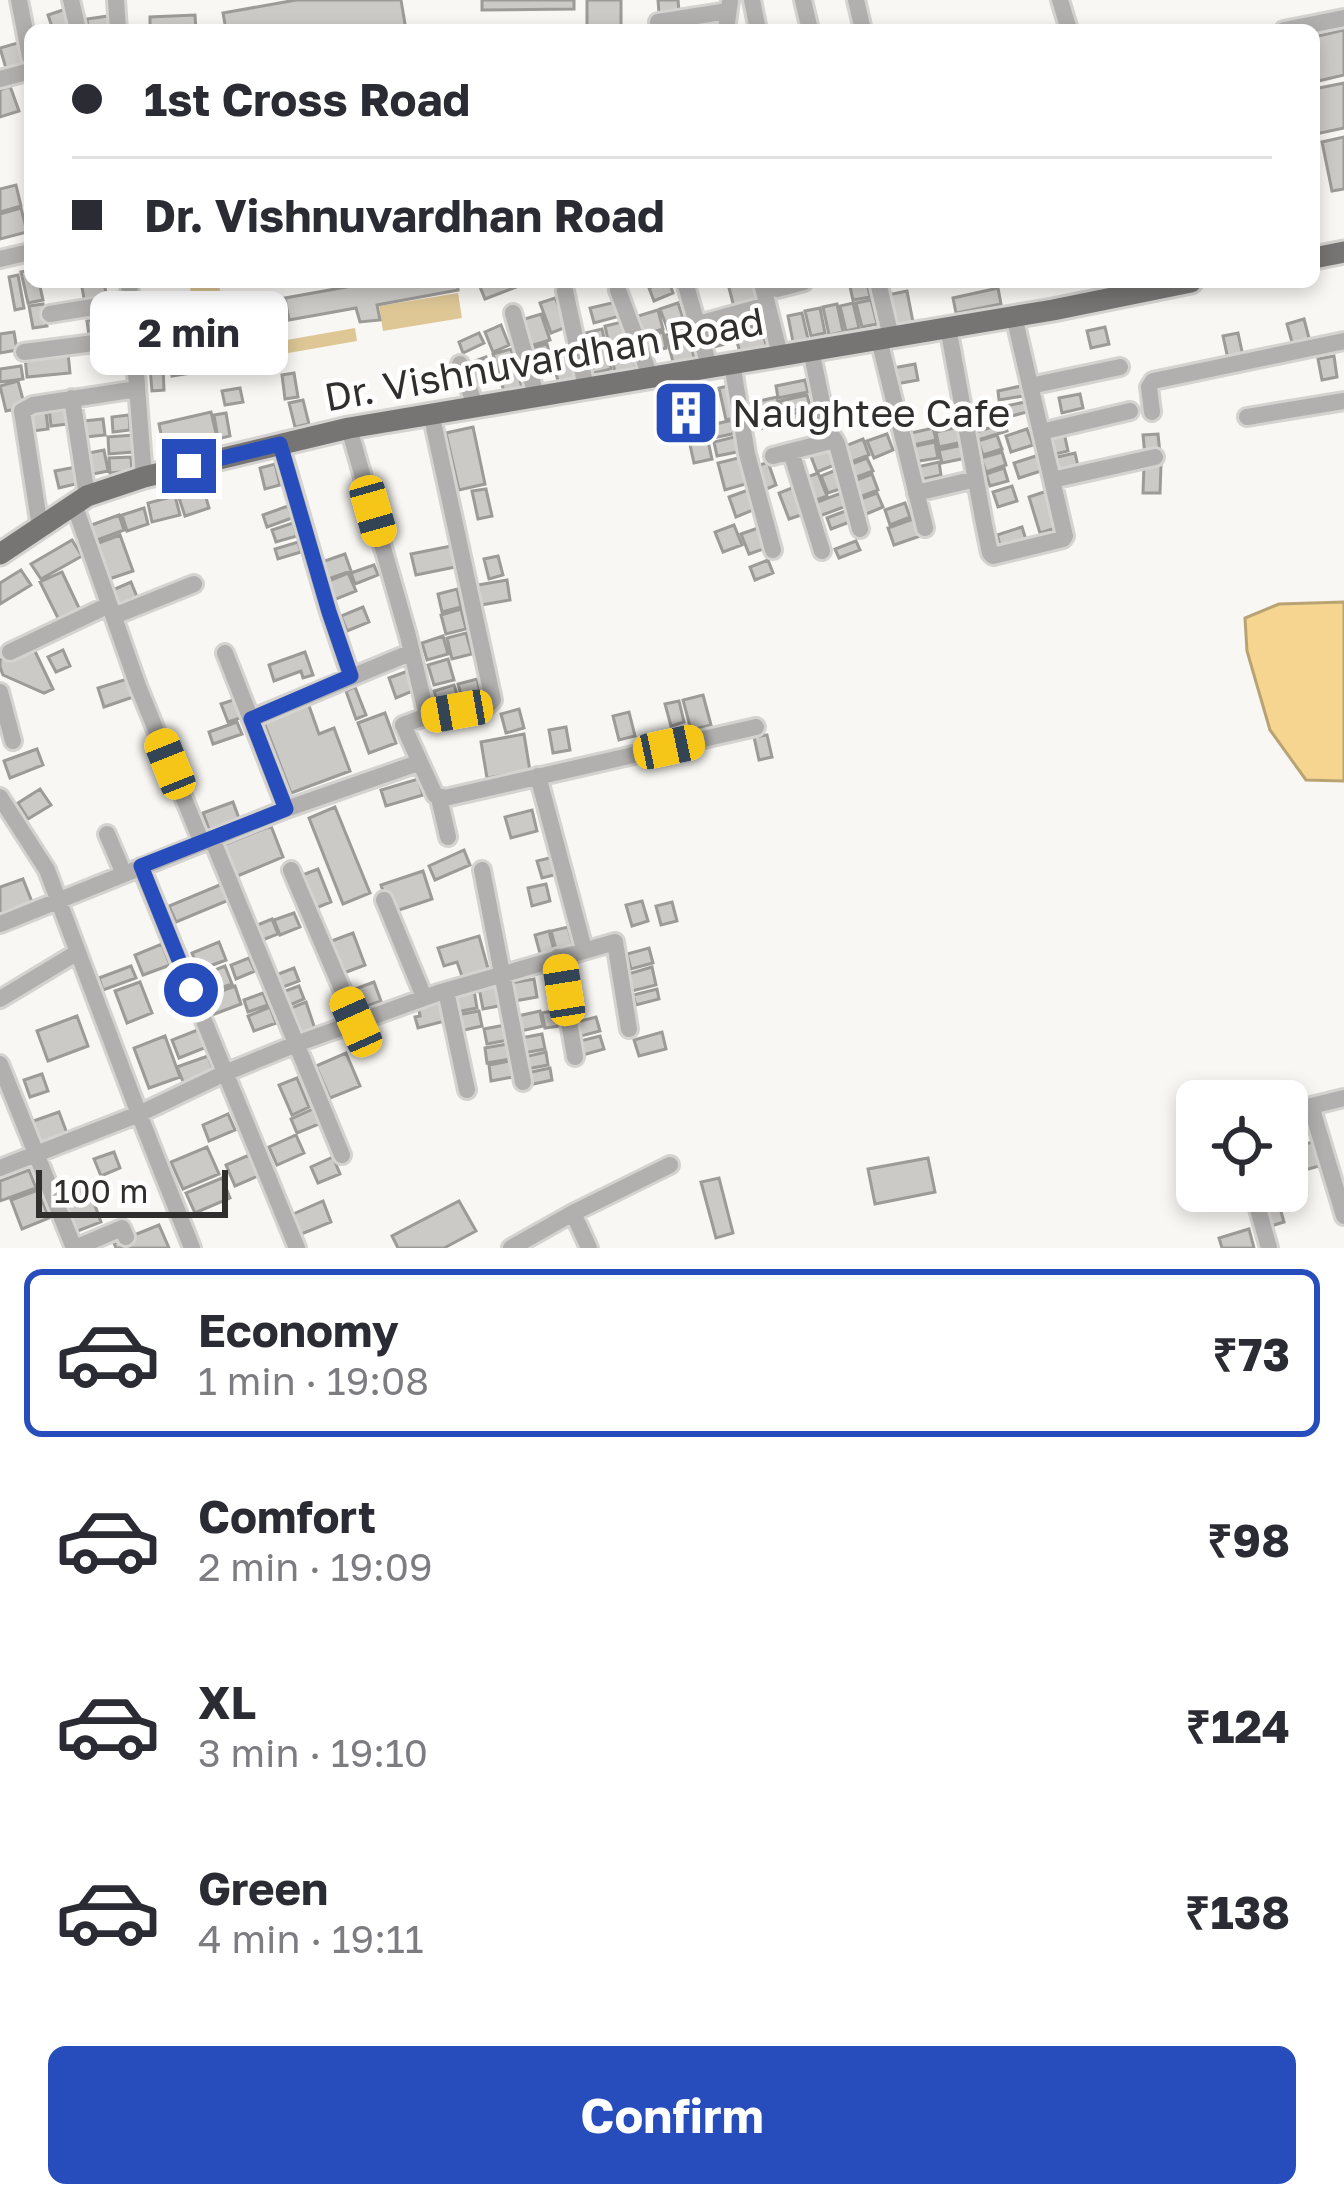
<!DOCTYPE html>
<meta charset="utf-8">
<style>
:root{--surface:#fff;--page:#f7f7f7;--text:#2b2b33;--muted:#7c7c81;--line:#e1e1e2;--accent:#274cbb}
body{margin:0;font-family:"Golos Text",sans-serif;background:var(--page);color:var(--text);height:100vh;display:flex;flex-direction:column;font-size:45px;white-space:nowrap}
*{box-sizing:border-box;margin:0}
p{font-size:39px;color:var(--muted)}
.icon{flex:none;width:66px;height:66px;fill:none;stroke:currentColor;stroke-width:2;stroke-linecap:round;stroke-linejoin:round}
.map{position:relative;height:1248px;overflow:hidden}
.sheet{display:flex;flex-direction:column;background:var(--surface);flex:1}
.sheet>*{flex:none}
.banner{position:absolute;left:24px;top:24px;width:1296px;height:264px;border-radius:18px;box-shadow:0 6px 18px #0003;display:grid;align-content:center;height:264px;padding:0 48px;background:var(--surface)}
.tools{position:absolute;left:1176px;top:1080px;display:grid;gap:24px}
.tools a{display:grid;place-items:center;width:132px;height:132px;border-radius:18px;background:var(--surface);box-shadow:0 6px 18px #0003;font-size:60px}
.scale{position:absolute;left:36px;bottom:30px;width:192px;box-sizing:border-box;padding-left:12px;border:6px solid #302f2e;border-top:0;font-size:33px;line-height:42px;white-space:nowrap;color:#302f2e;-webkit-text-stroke:9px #fff;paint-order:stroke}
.end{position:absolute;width:54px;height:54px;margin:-27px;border:15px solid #274cbb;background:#fff;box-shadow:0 0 0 6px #fff}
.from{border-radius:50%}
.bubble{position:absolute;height:84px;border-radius:18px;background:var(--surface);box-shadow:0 6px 18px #0003;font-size:39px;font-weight:700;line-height:84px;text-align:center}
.car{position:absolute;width:36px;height:72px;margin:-36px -18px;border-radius:15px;box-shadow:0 0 9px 3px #0007;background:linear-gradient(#f5c518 24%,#345 0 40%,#f5c518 0 76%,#345 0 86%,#f5c518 0)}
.banner b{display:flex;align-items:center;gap:42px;height:114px;font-size:45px}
.banner b+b{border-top:3px solid var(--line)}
.banner i{width:30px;height:30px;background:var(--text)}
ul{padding:21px 0 0;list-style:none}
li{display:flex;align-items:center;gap:36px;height:168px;margin:0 24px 18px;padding:0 24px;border:6px solid transparent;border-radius:18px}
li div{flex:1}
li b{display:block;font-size:45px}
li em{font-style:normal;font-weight:700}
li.selected{border-color:var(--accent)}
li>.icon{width:108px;height:108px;stroke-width:1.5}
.primary-button{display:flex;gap:24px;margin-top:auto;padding:24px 48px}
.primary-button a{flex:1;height:138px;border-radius:18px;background:var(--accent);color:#fff;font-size:48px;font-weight:700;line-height:138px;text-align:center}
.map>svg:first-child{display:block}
</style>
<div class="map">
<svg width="1344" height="1248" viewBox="0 0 1344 1248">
<rect width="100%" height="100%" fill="#f8f7f3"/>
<!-- green -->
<path fill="#dec795" d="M219,283L226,335L197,339L190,287Z
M458,293L462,318L383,331L379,306Z
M355,328L357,341L254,359L252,346Z"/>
<!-- water -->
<path fill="#f5d590" stroke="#baa373" stroke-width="3" d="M1344,602V781L1306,780L1270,730L1247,651L1245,618L1279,604Z"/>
<!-- building -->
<path fill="#cccac7" stroke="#9c9b98" stroke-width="3" d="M296,0H401L406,30H226L223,13Z
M482,0H574V9L482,10Z
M587,0H621V30H587Z
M658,0H678L679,11L659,13Z
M66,9L72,29L53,30L48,15Z
M195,15L196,30H150V17Z
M108,16L111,30H88L87,19Z
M1344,30V75L1314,82V37Z
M21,42L27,66L7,72L0,48Z
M1344,83V128L1316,134L1314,89Z
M10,86L19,111L0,117V90Z
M1344,137V189L1332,191L1322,142Z
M16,185L21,206L0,212V189Z
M21,208L27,232L0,239V214Z
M30,270V282H39L43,300L28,303L21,272Z
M18,275L24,308L15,310L9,277Z
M81,282H104L107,299L85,304Z
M374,282H457L458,290L377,305L380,320L360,322L356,308L289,320L285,298Z
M478,282H529L485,299Z
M663,282H669L673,293L654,301L649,288Z
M736,282H755L761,304L735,311L728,284Z
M849,282H867L870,297L853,300Z
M998,288L1001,304L956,313L953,298Z
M907,291L913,322L895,326L888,295Z
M555,298L569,326L551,333L540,303Z
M871,300L877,324L862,327L856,303Z
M616,302L620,316L594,323L590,308Z
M678,303L685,324L668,330L660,309Z
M853,303L859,328L846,331L840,306Z
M43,304L47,326L33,328L29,306Z
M837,304L843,332L829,335L823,307Z
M820,308L825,333L811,336L805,311Z
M658,310L663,329L643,335L638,316Z
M802,313L808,339L793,342L788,316Z
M541,314L550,340L527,347L518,321Z
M115,318L117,340L90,343L87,321Z
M1304,319L1310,342L1293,346L1287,324Z
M626,321L636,368L615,372L605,326Z
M728,321L734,342L710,348L704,328Z
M761,324L767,349L741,356L734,331Z
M501,325L509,345L493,352L485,332Z
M1105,327L1109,344L1091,348L1087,331Z
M602,329L611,369L590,374L581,334Z
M687,329L695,361L674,366L666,335Z
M14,332L17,350L0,353V334Z
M663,332L666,348L644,353L640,337Z
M479,333L484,343L463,353L459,342Z
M1238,333L1243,356L1228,359L1223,336Z
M547,344L552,364L536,368L531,348Z
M572,347L580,380L559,385L551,353Z
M240,348L244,370L230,372L229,367L172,376L169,359Z
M511,349L523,391L505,395L493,354Z
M68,353L70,373L27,377L25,357Z
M1334,356L1337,377L1322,380L1318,359Z
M486,357L494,379L475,385L467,364Z
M915,364L918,380L896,384L893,368Z
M21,366L23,379L0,382V369Z
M150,367H163L164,390L152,391Z
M294,373L298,397L285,399L282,375Z
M805,380L808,392L778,398L776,386Z
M18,381L25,407L6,411L0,386Z
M731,385L738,417L726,420L719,388Z
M1021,386L1023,396L999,400L998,391Z
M240,388L243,402L225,405L222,391Z
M1080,394L1083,408L1062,413L1059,398Z
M807,395L810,406L783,413L780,401Z
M777,397L779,407L749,414L746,404Z
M694,398L700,424L678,429L672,402Z
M303,400L309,424L295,427L289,403Z
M1025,402L1027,412L1004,418L1001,407Z
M66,406L68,424L51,426L49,409Z
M808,410L810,420L785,426L783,416Z
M46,412L48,429L25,432L23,415Z
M211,412L218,442L165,454L159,424Z
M226,413L230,436L218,439L214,415Z
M778,414L780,424L755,430L753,419Z
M129,415L130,430L113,432L112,417Z
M103,419L105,435L85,437L83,421Z
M733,420L736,433L709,439L706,426Z
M1005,423L1007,431L978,440L976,432Z
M473,427L485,484L459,490L446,433Z
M959,427L963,442L939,447L936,432Z
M933,428L936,440L909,446L907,434Z
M1063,428L1068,451L1051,455L1046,432Z
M1027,429L1033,445L1011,452L1006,436Z
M887,434L893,450L874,458L867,441Z
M1158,434L1160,454L1145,456L1143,435Z
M133,435V452L109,454L108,437Z
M997,435L1002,449L983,455L978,441Z
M738,436L742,451L717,456L714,442Z
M863,439L869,455L846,464L840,448Z
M708,441L712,459L694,463L690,445Z
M935,442L938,458L913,462L911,447Z
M963,445L966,458L942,463L939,450Z
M831,446L837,464L817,472L810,454Z
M104,450L108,471L88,475L84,454Z
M1002,452L1006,465L986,472L981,458Z
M1075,453L1078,466L1056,471L1053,458Z
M1039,455L1044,470L1019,478L1014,463Z
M131,457L132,471L110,473L109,458Z
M742,457L749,483L725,490L718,463Z
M867,458L873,471L854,478L849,465Z
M768,462L776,485L764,490L755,467Z
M939,462L941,475L915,481L913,468Z
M275,464L280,485L265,489L260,468Z
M1144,464H1161L1160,493H1143Z
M76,467L80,483L59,488L55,471Z
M1004,468L1008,481L990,486L986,474Z
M836,470L843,488L828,493L821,476Z
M818,473L827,496L811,502L802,479Z
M872,474L878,490L860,497L854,481Z
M797,486L807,513L789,519L779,493Z
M1012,486L1017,501L998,507L993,492Z
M203,487L209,508L185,516L178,495Z
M486,489L492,516L478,519L472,491Z
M751,489L758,508L736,517L729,497Z
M1050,490L1062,526L1040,533L1029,497Z
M844,492L849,505L817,517L812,504Z
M877,493L883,507L864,515L858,500Z
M175,496L180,515L152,522L148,503Z
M905,503L910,517L890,525L885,510Z
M288,506L292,518L267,527L263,515Z
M144,508L148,524L127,531L122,515Z
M848,510L852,521L831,529L827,518Z
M119,515L124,530L92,542L86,527Z
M913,519L920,536L894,545L888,528Z
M293,523L297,536L276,542L272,530Z
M734,525L742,545L723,552L715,532Z
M761,527L769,547L749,554L741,534Z
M1022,527L1027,543L1002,551L997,535Z
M120,535L133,571L106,580L93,545Z
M72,540L82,556L41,579L31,564Z
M856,541L860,550L839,558L835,549Z
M298,542L301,552L278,559L275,549Z
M451,546L455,567L416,575L411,554Z
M345,554L351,571L328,579L322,562Z
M498,556L503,575L489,579L484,559Z
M768,560L773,573L755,580L750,567Z
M374,565L378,575L355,584L351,573Z
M21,570L31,585L0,604V583Z
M62,572L80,610L59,620L40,582Z
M348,573L356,591L331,601L324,583Z
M507,580L510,600L481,605L478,585Z
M131,582L137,597L114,606L108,592Z
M457,589L461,607L442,612L438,594Z
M363,607L369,622L347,631L341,616Z
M461,609L466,629L446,634L441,615Z
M466,633L472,654L452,659L447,638Z
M443,636L448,654L427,660L422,643Z
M32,645L53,689L44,693L3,675L0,667V660Z
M63,650L70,666L56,672L48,657Z
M305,652L313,675L303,678L301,671L274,681L269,665Z
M448,659L454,680L434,685L428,665Z
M408,671L415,690L396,698L389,678Z
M127,679L133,697L104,707L98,688Z
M477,679L482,701L464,706L458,684Z
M454,685L460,704L440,710L434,691Z
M355,687L366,715L356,719L346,691Z
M703,695L711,725L691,730L683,700Z
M236,699L243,717L228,722L221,704Z
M679,701L684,722L671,726L665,704Z
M308,703L319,734L334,728L350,771L291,793L263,720Z
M519,709L524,728L506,733L501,714Z
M629,712L635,736L619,740L613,716Z
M385,713L396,743L369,753L358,723Z
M237,722L242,734L213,744L209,732Z
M566,727L570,750L553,753L549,730Z
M524,734L530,771L487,778L481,742Z
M767,735L772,757L759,760L754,737Z
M37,749L43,765L10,778L4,761Z
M418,779L423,795L386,806L381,790Z
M40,789L51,805L28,819L18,803Z
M233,802L240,821L210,832L203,813Z
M335,807L370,893L343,904L309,818Z
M532,810L537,831L511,838L505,817Z
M271,826L283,857L235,877L223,845Z
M464,850L470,865L435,880L429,866Z
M553,857L558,874L542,878L537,861Z
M318,869L331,902L311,910L297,877Z
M423,871L432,899L390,913L381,885Z
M23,879L32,902L0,914V887Z
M222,884L229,900L176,922L169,906Z
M546,884L550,901L532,906L528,888Z
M642,901L648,921L632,926L626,905Z
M672,902L677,921L661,925L656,906Z
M294,913L300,927L280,935L274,920Z
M272,919L278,934L260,941L255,926Z
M568,927L574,949L557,953L551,931Z
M549,931L555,954L541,957L535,935Z
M353,933L365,965L341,974L329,942Z
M479,936L489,972L463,979L457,962L444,966L438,948Z
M219,942L226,960L199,970L192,953Z
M162,944L170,965L143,975L135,955Z
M649,948L653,963L631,969L627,954Z
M249,958L255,971L236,979L231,965Z
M131,966L136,978L103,990L99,978Z
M225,966L232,984L203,994L197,977Z
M652,967L656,985L632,991L628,974Z
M294,968L299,981L278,989L273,976Z
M534,979L537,997L515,1001L511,983Z
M140,982L152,1013L127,1023L115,991Z
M374,982L381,1001L354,1011L347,992Z
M501,984L504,1005L483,1009L479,988Z
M235,986L241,1004L212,1015L206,997Z
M299,986L304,999L285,1007L280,993Z
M657,989L659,999L636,1005L633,995Z
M474,990L477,1008L456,1012L453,994Z
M263,993L268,1005L248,1012L244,1000Z
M440,999L445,1021L418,1028L415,1017L420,1016L418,1005Z
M306,1002L315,1029L296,1036L286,1010Z
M270,1007L276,1023L254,1031L248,1016Z
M557,1010L560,1026L545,1028L542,1013Z
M479,1011L482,1026L460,1031L457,1015Z
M540,1011L543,1026L521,1031L518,1016Z
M77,1016L88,1046L48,1061L37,1031Z
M596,1017L600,1031L577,1037L573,1023Z
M505,1025L508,1040L487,1044L484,1029Z
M200,1029L207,1047L179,1058L172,1040Z
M662,1032L666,1049L639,1056L634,1040Z
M542,1034L545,1049L524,1053L521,1038Z
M165,1036L180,1077L149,1088L134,1048Z
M600,1036L604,1049L580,1056L576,1042Z
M507,1044L510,1059L487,1063L485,1048Z
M546,1052L548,1065L527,1069L524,1057Z
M346,1053L360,1086L330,1098L316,1066Z
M208,1056L214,1072L184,1084L177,1067Z
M510,1061L513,1077L491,1081L489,1065Z
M550,1068L552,1080L529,1085L527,1073Z
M42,1074L48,1091L30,1097L24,1080Z
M297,1078L309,1107L292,1115L279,1085Z
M313,1109L319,1124L297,1133L291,1119Z
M59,1112L68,1136L34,1148L25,1124Z
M228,1114L235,1130L209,1141L203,1125Z
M296,1135L304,1153L277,1165L269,1147Z
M1316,1141L1323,1165L1305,1170L1298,1146Z
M207,1147L219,1174L183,1189L171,1162Z
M114,1152L120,1168L101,1176L94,1159Z
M249,1155L258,1176L235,1186L226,1165Z
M333,1157L340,1174L318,1183L311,1167Z
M928,1158L935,1192L875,1204L868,1169Z
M29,1170L36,1188L0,1201V1181Z
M222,1178L230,1198L195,1213L186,1193Z
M719,1178L733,1233L716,1238L701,1182Z
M86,1181L101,1222L70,1234L55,1192Z
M38,1190L49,1218L22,1229L11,1200Z
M323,1201L331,1222L299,1235L291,1215Z
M459,1201L476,1231L444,1248H398L392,1236Z
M1278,1201L1284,1222L1271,1226L1265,1204Z
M159,1225L169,1248H116L114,1243Z
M1249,1229L1254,1248H1222L1219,1238Z"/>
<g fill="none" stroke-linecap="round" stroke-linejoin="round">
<!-- minor casing -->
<g stroke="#d4d3d0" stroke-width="22">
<path id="minor" d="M19,0L30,57
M71,0L78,30
M116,0L118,30
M752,0L758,30
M803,0L810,30
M856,0L863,30
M1060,0L1069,30
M658,22L728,11
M726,30L730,1
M1284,30L1344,18
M0,79L30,71
M0,259L30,252
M129,282L144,477
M685,282L709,366
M761,282L777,289L804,282
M878,282L891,337
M762,283L780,355
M618,290L650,376
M565,291L586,387
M513,313L536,395
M50,314L130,301
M698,324L767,305
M948,327L984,524L990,553L993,556L1063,539L1065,536L1014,316
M879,339L925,528
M811,350L827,427L837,444L860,529
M24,352L133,338
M732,363L747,454L773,550
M460,364L475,405
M1030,386L1120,367
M72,398L87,496
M1152,412L1149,387L1153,381L1344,341
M431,413L493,700L487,706L427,716L403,725L435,795L445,798L756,727
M1247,417L1344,401
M349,428L408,636L427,716
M1041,432L1130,411
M280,444L329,612L351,677
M791,452L822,551
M773,456L835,440
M1052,480L1155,457
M916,493L976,479
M74,504L138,686L202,843
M40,527L22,411L33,405L137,389
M114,616L194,584
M10,652L109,605
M225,653L286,809
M0,692L13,741
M251,719L412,652
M538,776L584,949
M0,797L47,870L139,1114L192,1248
M439,798L448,837
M107,834L124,874
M212,839L342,1155
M141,867L297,1248
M291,870L356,1022
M482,870L523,1082
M384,900L424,997
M0,924L286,809L418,763
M558,957L575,1057
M446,991L467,1090
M0,999L78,952
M0,1064L74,1248
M1311,1106L1344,1216
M1287,1112L1344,1098
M0,1168L139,1114L225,1073L296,1044L438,993L615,942L629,1029
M1253,1191L1269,1248
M573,1213L589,1248
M75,1248L122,1228L126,1237
M511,1248L573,1213L670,1165"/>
</g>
<!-- major casing -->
<g stroke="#d4d3d0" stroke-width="27">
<path id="major" d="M1314,258L1344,252
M0,554L87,496L144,477L349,428L1053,310L1191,282"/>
</g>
<!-- minor -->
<use href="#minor" stroke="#b1b0af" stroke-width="16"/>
<!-- major -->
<use href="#major" stroke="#777573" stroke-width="21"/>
</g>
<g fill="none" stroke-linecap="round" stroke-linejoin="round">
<!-- route -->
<path stroke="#274cbb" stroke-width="15" d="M189,466L280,444L329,612L351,676L251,719L286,809L141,866L191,990"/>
</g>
<!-- icons -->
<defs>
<g id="building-square" transform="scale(3.45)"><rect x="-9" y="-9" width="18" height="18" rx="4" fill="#274cbb" stroke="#fff"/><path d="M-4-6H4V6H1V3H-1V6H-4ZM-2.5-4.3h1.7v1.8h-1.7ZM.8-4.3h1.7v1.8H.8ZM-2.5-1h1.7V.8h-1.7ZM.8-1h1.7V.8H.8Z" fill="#fff"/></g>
</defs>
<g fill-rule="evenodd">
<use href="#building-square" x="686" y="413"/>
</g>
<g text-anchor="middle" stroke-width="9" stroke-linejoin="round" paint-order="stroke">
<!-- street labels -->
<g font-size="39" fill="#302f2e" stroke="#fff">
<text transform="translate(544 359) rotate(-10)" y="14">Dr. Vishnuvardhan Road</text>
</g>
<!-- poi labels -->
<g font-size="39" fill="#302f2e" stroke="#fff" text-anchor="start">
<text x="732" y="427">Naughtee Cafe</text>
</g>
</g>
</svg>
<div class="tools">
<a><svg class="icon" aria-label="locate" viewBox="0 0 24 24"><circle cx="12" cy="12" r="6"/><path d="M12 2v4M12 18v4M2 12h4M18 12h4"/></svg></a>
</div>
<div class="scale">100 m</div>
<i class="end from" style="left:191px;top:990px"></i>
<i class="end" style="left:189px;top:466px"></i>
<div class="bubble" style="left:90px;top:291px;width:198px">2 min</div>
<i class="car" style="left:373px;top:511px;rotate:164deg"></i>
<i class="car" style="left:457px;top:711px;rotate:260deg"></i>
<i class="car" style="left:669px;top:747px;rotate:78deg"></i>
<i class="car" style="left:170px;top:764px;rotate:338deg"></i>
<i class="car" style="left:564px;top:990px;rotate:351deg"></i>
<i class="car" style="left:356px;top:1022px;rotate:336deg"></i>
<div class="banner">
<b><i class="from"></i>1st Cross Road</b>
<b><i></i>Dr. Vishnuvardhan Road</b>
</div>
</div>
<section class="sheet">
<ul>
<li class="selected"><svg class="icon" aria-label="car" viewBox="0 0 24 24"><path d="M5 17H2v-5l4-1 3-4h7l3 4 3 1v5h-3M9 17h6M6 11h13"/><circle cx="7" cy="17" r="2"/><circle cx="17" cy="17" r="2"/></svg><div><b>Economy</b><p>1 min · 19:08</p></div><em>₹73</em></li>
<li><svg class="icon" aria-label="car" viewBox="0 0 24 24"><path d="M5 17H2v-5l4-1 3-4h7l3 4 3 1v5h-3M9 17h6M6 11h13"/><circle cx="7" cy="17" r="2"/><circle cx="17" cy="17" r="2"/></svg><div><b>Comfort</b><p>2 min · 19:09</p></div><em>₹98</em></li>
<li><svg class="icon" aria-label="car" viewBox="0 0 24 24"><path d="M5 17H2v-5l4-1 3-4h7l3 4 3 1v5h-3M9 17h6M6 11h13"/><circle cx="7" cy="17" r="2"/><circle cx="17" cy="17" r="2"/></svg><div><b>XL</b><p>3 min · 19:10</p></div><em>₹124</em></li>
<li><svg class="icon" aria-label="car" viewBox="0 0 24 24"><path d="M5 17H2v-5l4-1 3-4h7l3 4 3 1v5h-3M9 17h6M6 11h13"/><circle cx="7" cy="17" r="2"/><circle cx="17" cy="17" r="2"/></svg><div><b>Green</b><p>4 min · 19:11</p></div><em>₹138</em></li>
</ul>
<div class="primary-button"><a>Confirm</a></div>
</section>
